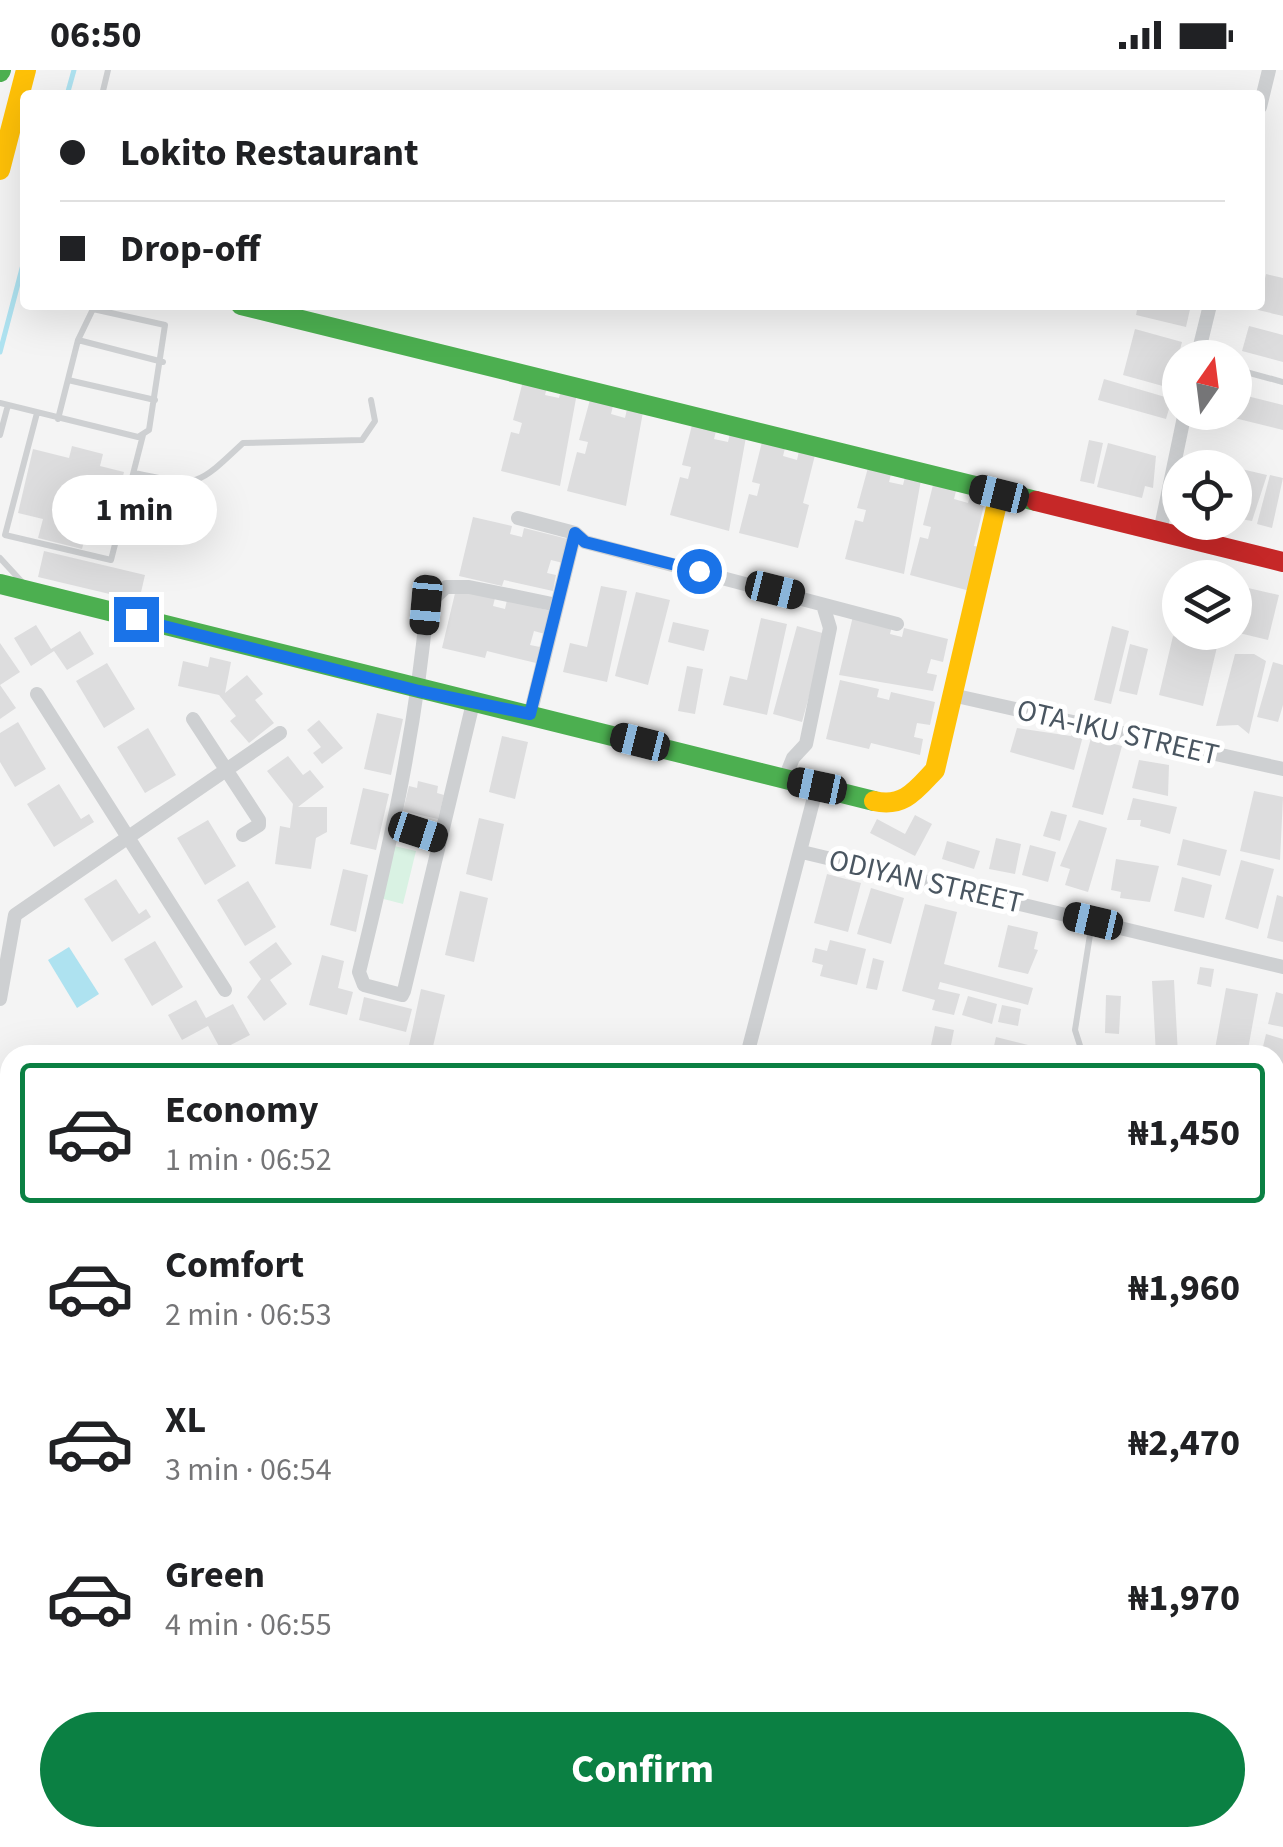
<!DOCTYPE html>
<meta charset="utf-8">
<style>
:root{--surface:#fff;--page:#f2f2f2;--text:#202124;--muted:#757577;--line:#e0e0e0;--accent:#0b8043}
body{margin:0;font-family:"Source Sans 3",sans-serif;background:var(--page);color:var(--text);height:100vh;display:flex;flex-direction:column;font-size:38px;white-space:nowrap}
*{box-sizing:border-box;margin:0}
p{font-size:32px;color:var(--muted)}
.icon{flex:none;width:55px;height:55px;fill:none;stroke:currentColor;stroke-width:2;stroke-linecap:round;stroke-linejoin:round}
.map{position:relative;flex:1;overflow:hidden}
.panel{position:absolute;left:0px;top:975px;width:1285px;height:802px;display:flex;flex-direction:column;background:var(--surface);border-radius:30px 30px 0 0;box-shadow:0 10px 40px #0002}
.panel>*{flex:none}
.banner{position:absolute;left:20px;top:20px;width:1245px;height:220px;border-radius:10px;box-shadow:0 10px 40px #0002;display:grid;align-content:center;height:220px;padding:0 40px;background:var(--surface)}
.needle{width:65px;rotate:14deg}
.tools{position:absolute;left:1162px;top:270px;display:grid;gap:20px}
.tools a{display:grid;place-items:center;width:90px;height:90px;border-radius:50%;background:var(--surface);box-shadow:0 10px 40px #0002;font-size:50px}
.end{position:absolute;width:45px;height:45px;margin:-22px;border:12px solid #1a73e8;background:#fff;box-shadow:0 0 0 5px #fff}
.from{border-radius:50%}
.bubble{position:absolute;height:70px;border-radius:35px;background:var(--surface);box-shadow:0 10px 40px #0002;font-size:32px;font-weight:700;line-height:70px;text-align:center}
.car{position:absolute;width:30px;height:60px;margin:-30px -15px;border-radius:12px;box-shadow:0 0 8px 2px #0007;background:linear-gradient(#222 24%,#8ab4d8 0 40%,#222 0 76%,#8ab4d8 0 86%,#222 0)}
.banner b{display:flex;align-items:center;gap:35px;height:95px;font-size:38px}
.banner b+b{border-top:2px solid var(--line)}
.banner i{width:25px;height:25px;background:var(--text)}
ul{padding:18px 0 0;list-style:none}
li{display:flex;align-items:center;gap:30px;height:140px;margin:0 20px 15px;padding:0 20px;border:5px solid transparent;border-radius:10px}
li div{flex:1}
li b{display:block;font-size:38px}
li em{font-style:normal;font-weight:700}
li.on{border-color:var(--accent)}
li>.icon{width:90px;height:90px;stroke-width:1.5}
.primary-button{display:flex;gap:20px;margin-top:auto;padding:20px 40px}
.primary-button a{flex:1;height:115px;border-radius:60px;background:var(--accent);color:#fff;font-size:40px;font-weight:700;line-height:115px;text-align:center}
.status{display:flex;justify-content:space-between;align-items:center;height:70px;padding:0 50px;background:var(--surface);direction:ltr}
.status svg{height:28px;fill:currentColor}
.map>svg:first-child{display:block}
</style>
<div class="status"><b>06:50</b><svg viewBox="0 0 49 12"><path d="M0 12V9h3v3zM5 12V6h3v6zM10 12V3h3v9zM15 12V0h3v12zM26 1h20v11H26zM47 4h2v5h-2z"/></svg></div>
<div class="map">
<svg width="1283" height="1777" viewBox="0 0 1283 1777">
<rect width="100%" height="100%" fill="#f4f4f4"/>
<!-- green -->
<path fill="#d9f2e3" d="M390,775L416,781L403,834L376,827Z
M0,1187L10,1190V1512L0,1511Z"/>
<!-- water -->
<path fill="#aee2f0" d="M69,877L99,924L77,938L48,890Z"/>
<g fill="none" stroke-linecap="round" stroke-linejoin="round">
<!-- stream -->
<path stroke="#aee2f0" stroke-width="5" d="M67,25L74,0
M0,282L25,187
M0,1497L10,1498
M0,1613L10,1615
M1275,1632L1283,1633"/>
</g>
<!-- building -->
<path fill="#ddddde" d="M1266,204L1283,208V246L1258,240Z
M1138,235H1191L1186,257L1136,245Z
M1249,256L1283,265V292L1242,281Z
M1135,259L1182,272L1170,318L1123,305Z
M524,307L548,313L545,325L559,328L561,319L577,323L560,416L501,401L511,362L519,364L522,353L513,350Z
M1104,309L1172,329L1166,349L1098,330Z
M1235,323L1283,335V360L1218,344L1235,342Z
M591,326L614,332L611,344L625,348L627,339L643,342L626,436L567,421L577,382L585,384L588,372L579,370Z
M693,351L717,357L714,369L728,372L730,363L746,367L729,461L670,445L680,407L688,409L691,397L682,395Z
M763,368L786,374L783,386L797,390L799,381L815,385L803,433L809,435L798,478L739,463L749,424L757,426L760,414L752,412Z
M1089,370L1103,373L1094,414L1080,411Z
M1108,373L1156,386L1153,418L1145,416L1142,428L1097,417Z
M72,376L103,384L100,396L124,402L108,465L87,460L82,479L38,468L43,449L18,443L33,379L69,388Z
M869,394L892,400L889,412L903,415L905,407L921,410L904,504L845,489L855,450L863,452L866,440L857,438Z
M1237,398L1267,405L1252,451L1235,448Z
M1270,405L1283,408L1272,458L1257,454Z
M934,411L957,417L954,429L968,433L971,423L986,427L974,476L981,477L970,521L910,505L920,467L928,469L931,457L923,455Z
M473,447L512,456L510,464L522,467L524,458L568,469L563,493L551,490L547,503L556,505L553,521L504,510L502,516L459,506Z
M44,481L145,505L139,531L38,507Z
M1235,515L1279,525L1268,570L1235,562Z
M601,516L627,521L607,612L563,602L570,573L587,577Z
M456,519L495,528L493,536L505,539L507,530L551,541L545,564L534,561L530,575L540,577L536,593L487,581L485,588L442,578Z
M636,522L670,530L648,615L615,606Z
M853,546L892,556L890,564L902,567L904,558L948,569L943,592L931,589L927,603L937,605L933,621L839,605Z
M761,548L787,554L767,645L723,635L730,606L747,610Z
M673,552L709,560L704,581L668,572Z
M36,555L51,579L80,561L94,584L67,600L54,581L31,596L14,568Z
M797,556L826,564L802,652L773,644Z
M1112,556L1129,561L1111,634L1094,630Z
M1173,566L1217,577L1203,636L1159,625Z
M0,573L20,602L0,615L16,638L0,649Z
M1130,574L1148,579L1137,625L1119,621Z
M1235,584H1254L1266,591L1249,664L1238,655L1216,656Z
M210,587L231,592L225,623L247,605L263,624L255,630L274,653L249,673L230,651L236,646L219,625L178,616L183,591L208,597Z
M1273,592L1283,595V635L1278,652L1257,647Z
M107,593L135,639L104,658L76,611Z
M687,596L703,599L695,644L678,641Z
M840,610L879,619L877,627L889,630L891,622L935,632L930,655L917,653L914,667L923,669L920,685L871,673L869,679L826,669Z
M377,643L403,649L391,705L364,699Z
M319,650L343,678L322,694L313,683L321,677L307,660Z
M18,652L46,699L15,717L0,692V663Z
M148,658L176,705L145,723L117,677Z
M1017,658L1071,666L1076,660L1084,662L1074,700L1010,682Z
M502,666L528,672L515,729L489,722Z
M1091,668L1122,676L1103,745L1072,737Z
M288,686L303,705L310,700L324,717L298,737H327V762L316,768L311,799L275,794L280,756L290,758L293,734L267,701Z
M1139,690L1169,695L1168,726L1132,718Z
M418,711L438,716L437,723L444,725L438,749L403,741L409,716L417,718Z
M59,714L81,749L89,744L94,752L54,777L27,734Z
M363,718L389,724L376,780L350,774Z
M1254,721L1283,727L1280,790L1240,781Z
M1133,728L1177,737L1170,764L1140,756L1141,750H1127Z
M1051,741L1067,745L1060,771L1043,766Z
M915,745L932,754L915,786L870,763L877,749L905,764Z
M479,748L504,754L492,811L466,804Z
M208,750L236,796L205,815L177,768Z
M1079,750L1107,758L1088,822L1065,815L1070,799L1060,796Z
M996,768L1021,774L1015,804L989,799Z
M1183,769L1227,780L1220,806L1177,795Z
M947,771L980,781L974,799L942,789Z
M1030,775L1056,782L1048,812L1022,805Z
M1116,789L1159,796L1150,832L1120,828L1121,822L1111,820Z
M1241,790L1274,799L1258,859L1225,849Z
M343,799L368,805L356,862L330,855Z
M827,804L861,813L848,862L814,853Z
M1182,807L1212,815L1204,848L1174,841Z
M116,809L139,844L146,839L151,847L112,872L84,829Z
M248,811L276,857L245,876L217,830Z
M871,818L904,828L891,874L857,864Z
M460,821L488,828L474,892L445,885Z
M1277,825L1283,827V872L1267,868Z
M925,834L957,842L944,894L1033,918L1028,935L940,912L938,919L960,924L954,945L932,940L935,930L902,921Z
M1008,855L1038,862L1034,879L1038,880L1028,904L998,897Z
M830,870L866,879L857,915L820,906L823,895L812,892L815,878L827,881Z
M155,871L183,917L152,936L124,889Z
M276,872L292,894L270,910L287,934L264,951L247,927L261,909L249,892Z
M322,885L344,891L338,918L353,922L347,945L309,935Z
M873,888L884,891L877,920L866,918Z
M1200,897L1214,899L1211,917L1197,914Z
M1174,910L1178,985H1156L1152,911Z
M1226,918L1258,924L1247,985L1215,979Z
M421,919L445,925L431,985L408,980Z
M1276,922L1283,924V957L1268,954Z
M1106,925L1121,926L1119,964L1105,963Z
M968,926L997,934L992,954L962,945Z
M364,927L412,939L406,962L359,950Z
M196,930L206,948L233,934L250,965L221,980L208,956L182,970L168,945Z
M1002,935L1021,939L1018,956L998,952Z
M935,956L954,960L949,985H929Z
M1266,964L1283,969V995L1275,993V985H1261Z
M996,967L1036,977L1035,985H992Z
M0,1124L10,1126V1163L0,1161Z"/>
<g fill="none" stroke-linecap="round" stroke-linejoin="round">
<!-- lane -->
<path stroke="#ced0d2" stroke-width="6" d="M102,25L108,0
M78,270L163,292
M1235,299L1283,312
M68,310L155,330
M0,333L138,367L149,360L165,255L93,239L78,270L58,349
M37,343L5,465L111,490L143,365
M0,365L8,335
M134,403C199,416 194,419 243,373L362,370L375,351L371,330
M0,488L23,513
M1083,985L1075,960L1092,852
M1275,1217L1283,1218
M1275,1443L1283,1448
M1275,1614L1283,1615
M346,1777L347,1768
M827,1777L828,1768
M992,1777V1768"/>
<!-- street -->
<path stroke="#ced0d2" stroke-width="14" d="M1260,37L1269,0
M1197,288L1210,235
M518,448L575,463L585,472L897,554
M1160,462L1185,342
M37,624L225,920
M952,625L1283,699
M473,633L404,921L402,925L364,915L359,902C389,780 416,661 427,535L446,517H469L557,535
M530,645L575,463
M193,649L259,750V755L243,765
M785,708L793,688L806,674L830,558L823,535
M396,755L439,769
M802,782L1283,897
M0,929L15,845L280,663
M747,985L817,716
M0,1087L10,1089
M1275,1116H1283"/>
<!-- fast -->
<path stroke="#4caf50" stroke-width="20" d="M0,2L1,0
M241,235L1036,431
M0,514L874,731
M1275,1673L1283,1674
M1275,1746L1283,1737
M1265,1777L1267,1768"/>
<!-- slow -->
<path stroke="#ffc107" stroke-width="20" d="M0,100L26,0
M874,731C904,738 916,720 935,700L999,425
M0,1553L10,1554
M0,1590L10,1591"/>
<!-- jam -->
<path stroke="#c62828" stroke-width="20" d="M1036,431L1283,492
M1275,1705L1283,1706"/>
</g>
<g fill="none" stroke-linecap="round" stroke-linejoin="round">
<!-- route -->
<path stroke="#1a73e8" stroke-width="12" d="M136,549L419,621L530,644L575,463L585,472L699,501"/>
</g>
<g text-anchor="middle" stroke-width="10" stroke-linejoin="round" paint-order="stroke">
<!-- street labels -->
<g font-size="30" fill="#4a5661" stroke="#fff">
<text transform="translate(1118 662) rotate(13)" y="10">OTA-IKU STREET</text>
<text transform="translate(926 811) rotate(13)" y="10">ODIYAN STREET</text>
</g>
</g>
</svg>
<div class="tools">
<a><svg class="needle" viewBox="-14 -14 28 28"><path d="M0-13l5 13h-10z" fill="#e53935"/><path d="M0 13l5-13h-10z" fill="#757577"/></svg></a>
<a><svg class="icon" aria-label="locate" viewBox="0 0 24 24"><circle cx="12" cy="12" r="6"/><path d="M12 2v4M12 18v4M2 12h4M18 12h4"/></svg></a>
<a><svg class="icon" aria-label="layers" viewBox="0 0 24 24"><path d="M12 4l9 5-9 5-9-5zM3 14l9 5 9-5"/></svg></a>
</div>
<i class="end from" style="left:699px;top:501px"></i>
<i class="end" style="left:136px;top:549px"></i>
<div class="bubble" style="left:52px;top:405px;width:165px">1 min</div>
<i class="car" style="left:999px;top:424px;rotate:284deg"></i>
<i class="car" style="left:775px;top:520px;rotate:104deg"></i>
<i class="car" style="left:426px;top:535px;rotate:185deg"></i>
<i class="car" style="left:640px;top:672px;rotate:284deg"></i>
<i class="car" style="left:817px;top:716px;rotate:282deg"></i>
<i class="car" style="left:418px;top:762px;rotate:108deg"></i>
<i class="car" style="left:1093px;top:851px;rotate:283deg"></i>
<div class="banner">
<b><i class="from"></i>Lokito Restaurant</b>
<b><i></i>Drop-off</b>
</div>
<section class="panel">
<ul>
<li class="on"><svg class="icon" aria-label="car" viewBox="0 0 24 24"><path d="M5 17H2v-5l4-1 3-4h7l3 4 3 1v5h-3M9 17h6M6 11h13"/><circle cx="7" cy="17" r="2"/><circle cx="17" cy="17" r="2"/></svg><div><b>Economy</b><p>1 min · 06:52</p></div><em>₦1,450</em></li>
<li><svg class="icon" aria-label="car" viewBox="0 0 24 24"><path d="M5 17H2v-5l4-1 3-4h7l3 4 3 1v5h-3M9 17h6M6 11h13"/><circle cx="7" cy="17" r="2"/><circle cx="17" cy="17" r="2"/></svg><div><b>Comfort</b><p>2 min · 06:53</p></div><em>₦1,960</em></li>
<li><svg class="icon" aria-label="car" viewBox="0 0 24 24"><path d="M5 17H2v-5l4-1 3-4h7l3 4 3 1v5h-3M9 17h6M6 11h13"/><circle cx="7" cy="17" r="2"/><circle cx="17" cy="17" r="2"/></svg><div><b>XL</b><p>3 min · 06:54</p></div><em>₦2,470</em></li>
<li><svg class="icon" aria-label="car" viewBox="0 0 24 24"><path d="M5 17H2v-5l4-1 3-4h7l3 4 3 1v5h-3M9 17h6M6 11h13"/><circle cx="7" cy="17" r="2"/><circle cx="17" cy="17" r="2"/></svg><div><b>Green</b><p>4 min · 06:55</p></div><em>₦1,970</em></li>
</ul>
<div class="primary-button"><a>Confirm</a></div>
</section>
</div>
